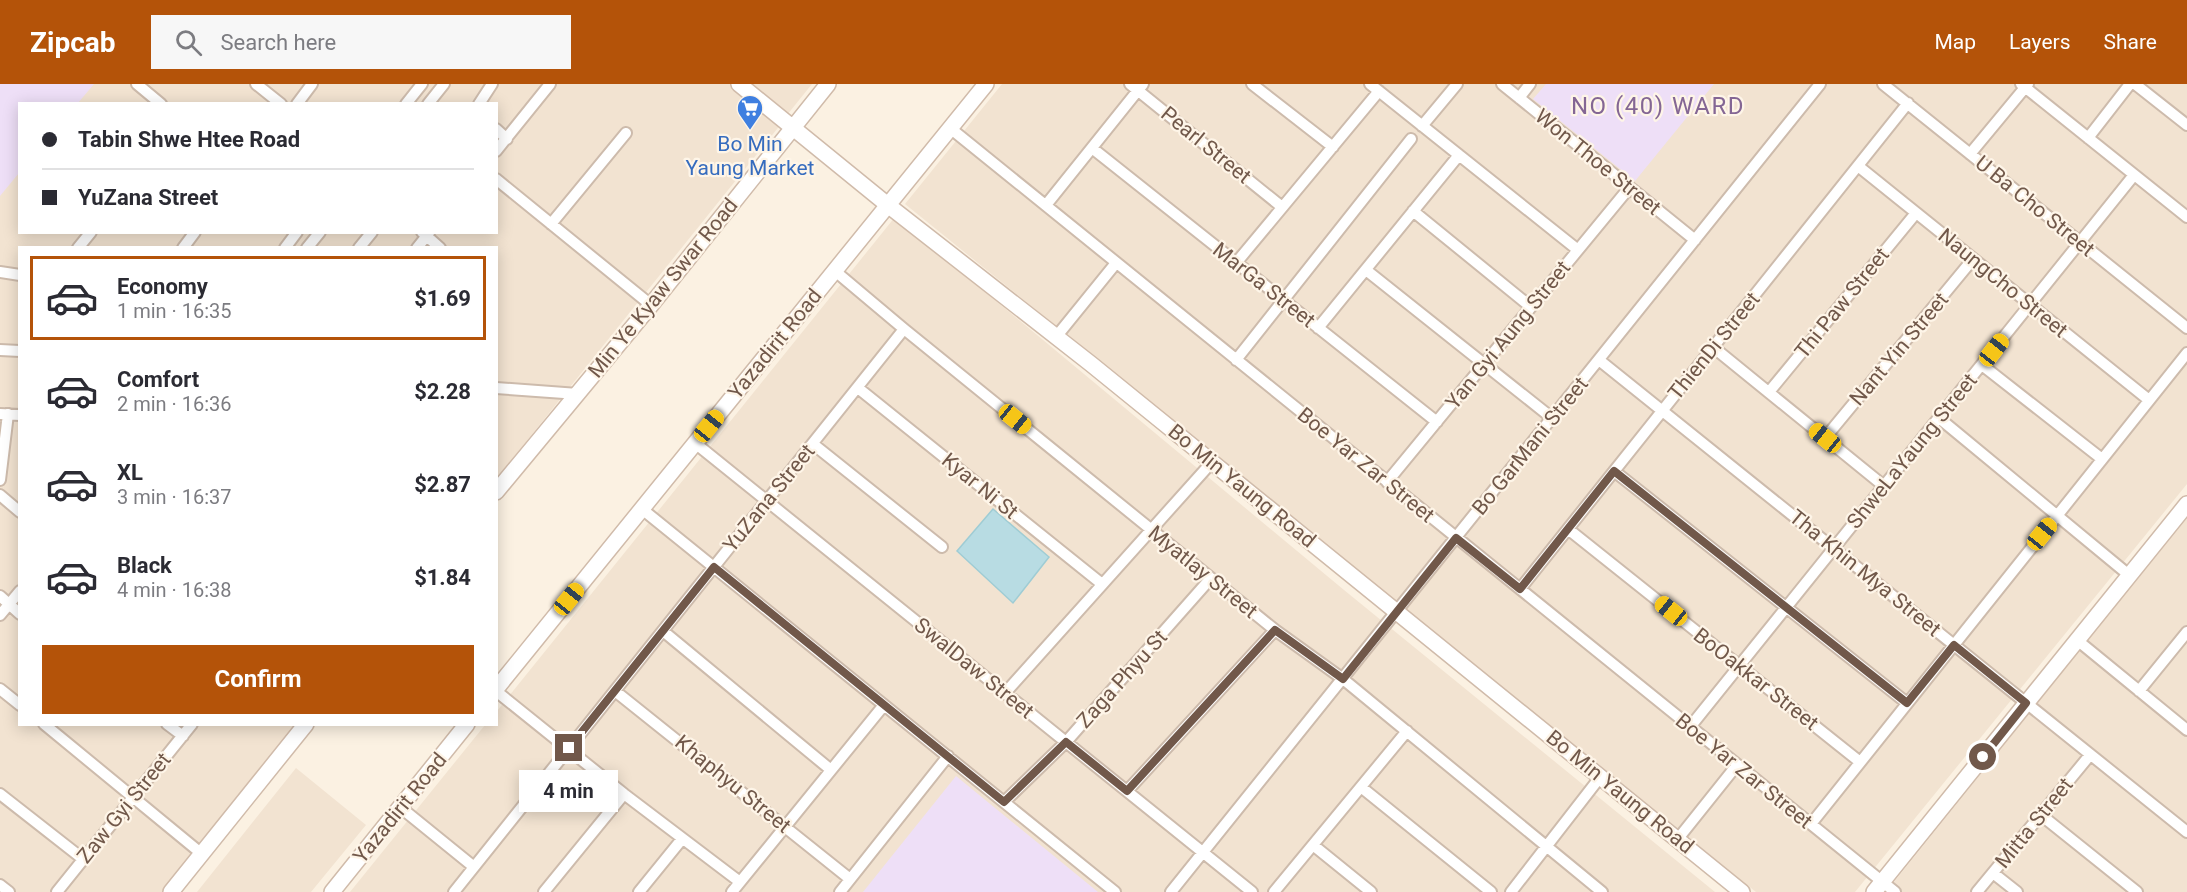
<!DOCTYPE html>
<meta charset="utf-8">
<style>
:root{--surface:#fff;--page:#f7f7f7;--text:#2b2b33;--muted:#7c7c81;--line:#e1e1e2;--accent:#b45309}
body{margin:0;font-family:Roboto,sans-serif;background:var(--page);color:var(--text);height:100vh;display:flex;flex-direction:column;font-size:22px;white-space:nowrap}
*{box-sizing:border-box;margin:0}
p{font-size:20px;color:var(--muted)}
.icon{flex:none;width:33px;height:33px;fill:none;stroke:currentColor;stroke-width:2;stroke-linecap:round;stroke-linejoin:round}
.map{position:relative;flex:1;overflow:hidden}
.side{position:absolute;left:18px;top:162px;width:480px;height:480px;display:flex;flex-direction:column;background:var(--surface);border-radius:0px;box-shadow:0 3px 15px #0003}
.side>*{flex:none}
.guide{position:absolute;left:18px;top:18px;width:480px;height:132px;border-radius:0px;box-shadow:0 3px 15px #0003;display:grid;align-content:center;height:132px;padding:0 24px;background:var(--surface)}
.end{position:absolute;width:27px;height:27px;margin:-14px;border:8px solid #71584a;background:#fff;box-shadow:0 0 0 3px #fff}
.from{border-radius:50%}
.bubble{position:absolute;height:42px;border-radius:0px;background:var(--surface);box-shadow:0 3px 15px #0003;font-size:20px;font-weight:700;line-height:42px;text-align:center}
.car{position:absolute;width:18px;height:36px;margin:-18px -9px;border-radius:8px;box-shadow:0 0 4px 2px #0007;background:linear-gradient(#f5c518 24%,#345 0 40%,#f5c518 0 76%,#345 0 86%,#f5c518 0)}
.guide b{display:flex;align-items:center;gap:21px;height:57px;font-size:22px}
.guide b+b{border-top:2px solid var(--line)}
.guide i{width:15px;height:15px;background:var(--text)}
ul{padding:10px 0 0;list-style:none}
li{display:flex;align-items:center;gap:18px;height:84px;margin:0 12px 9px;padding:0 12px;border:3px solid transparent;border-radius:0px}
li div{flex:1}
li b{display:block;font-size:22px}
li em{font-style:normal;font-weight:700}
li.selected{border-color:var(--accent)}
li>.icon{width:54px;height:54px;stroke-width:1.5}
.primary-button{display:flex;gap:12px;margin-top:auto;padding:12px 24px}
.primary-button a{flex:1;height:69px;border-radius:0px;background:var(--accent);color:#fff;font-size:24px;font-weight:700;line-height:69px;text-align:center}
header{display:flex;align-items:center;gap:36px;box-sizing:border-box;height:84px;padding:0 30px;background:var(--accent);color:#fff}
header strong{font-size:28px}
nav{display:flex;gap:33px;margin-inline-start:auto;font-size:21px}
.search{width:420px;height:54px;background:var(--page);display:flex;align-items:center;gap:15px;box-sizing:border-box;padding:0 21px;border-radius:0px;color:var(--muted);font-size:22px}
.map>svg:first-child{display:block}
</style>
<header>
<strong>Zipcab</strong>
<div class="search"><svg class="icon" aria-label="search" viewBox="0 0 24 24"><circle cx="10" cy="10" r="6"/><path d="M15 15l6 6"/></svg>Search here</div>
<nav><a>Map</a><a>Layers</a><a>Share</a></nav>
</header>
<div class="map">
<svg width="2187" height="808" viewBox="0 0 2187 808">
<rect width="100%" height="100%" fill="#fbf1e2"/>
<!-- residential -->
<path fill="#f2e3d1" fill-rule="evenodd" d="M0,0H731L781,40L497,394L496,164H20V640L299,641L165,808H0ZM20,20H496V148H20Z
M748,0H812L787,31Z
M1002,0H2187V400L1855,808H1756L905,120Z
M895,133L1344,506L1715,808H350L485,641L496,640L497,627Z
M2187,433V808H1886Z
M296,684L366,741L311,808H197Z"/>
<!-- education -->
<path fill="#eedff7" d="M0,0H94L78,19L20,20L19,89L0,112Z
M1546,0H1714L1635,97L1533,15Z
M956,692L1098,808H863Z"/>
<!-- water -->
<path fill="#b8dce3" stroke="#9fccd4" stroke-width="1.5" d="M993,425L1049,473L1013,519L957,467Z"/>
<g fill="none" stroke-linecap="round" stroke-linejoin="round">
<!-- street casing -->
<g stroke="#cdbbac" stroke-width="14">
<path id="street" d="M137,0L161,20
M256,0L281,20
M1130,0L1282,123
M1252,0L1333,63
M1370,0L1578,166
M1502,0L1695,156
M1883,0L2187,244
M2021,0L2187,133
M2135,0L2187,41
M1519,14L1530,0
M297,20L312,0
M406,20L422,0
M428,20L444,0
M479,20L492,0
M1422,42L1457,0
M950,44L1895,808
M496,45L507,55
M2088,54L2130,0
M1092,64L1437,338
M496,67L550,0
M1970,70L2028,0
M1858,82L2149,316
M496,95L651,221
M1046,121L1143,0
M1413,127L1531,223
M551,140L626,49
M422,148L440,164
M78,164L91,148
M183,164L195,148
M285,164L297,148
M307,164L320,148
M359,164L372,148
M417,164L429,149
M1236,179L1379,7
M1366,186L1552,334
M835,187L904,245L1275,546L1343,595L1602,808
M0,188L20,191
M1318,244L1459,71
M1056,253L1116,179
M1713,263L1884,402
M0,266L20,267
M1236,276L1411,55
M1599,276L2187,748
M1982,281L2102,375
M496,304L578,310
M858,304L1102,500
M1769,308L1916,129
M0,330L20,331
M1939,334L2129,491
M1825,354L1973,175
M695,359L1252,808
M813,360L942,463
M1614,387L1907,619
M0,396L8,330
M1387,398L1629,104
M0,411L20,428
M642,425L1115,808
M1568,445L1860,678
M1520,505L1908,19
M0,512L20,530
M0,531L20,507
M663,547L831,686
M2077,556L2187,646
M0,605L20,621
M496,607L624,710L740,798
M615,607L850,795
M2139,607L2187,548
M1005,609L1212,378
M44,640L202,770
M167,640L183,652
M1690,643L2134,91
M1361,703L1491,808
M1127,707L1275,546
M0,710L83,775
M1004,718L1066,658L1211,494
M400,723L474,783
M2041,731L2137,808
M1811,740L2187,269
M1677,756L1737,681
M1313,761L1371,808
M1993,789L2017,808
M0,801L9,808
M57,808L192,640
M454,808L904,245
M544,808L624,710
M639,808L682,755
M732,808L884,621
M840,808L948,672
M1171,808L1820,0
M1274,808L1407,647
M1511,808L1601,692
M1977,808L2090,671"/>
</g>
<!-- secondary casing -->
<g stroke="#d0bbaa" stroke-width="18">
<path id="secondary" d="M739,0L889,122L1091,280L1742,808
M496,408L651,221L828,0
M496,605L986,0
M171,808L306,640
M332,808L467,640
M1874,808L2187,420"/>
</g>
<!-- street -->
<use href="#street" stroke="#fff" stroke-width="10"/>
<!-- secondary -->
<use href="#secondary" stroke="#fff" stroke-width="15"/>
</g>
<g fill="none" stroke-linecap="round" stroke-linejoin="round">
<!-- route -->
<path stroke="#71584a" stroke-width="8" d="M569,664L714,483L1004,718L1066,658L1127,707L1275,546L1343,595L1456,454L1520,505L1614,387L1907,619L1954,561L2026,619L1983,673"/>
</g>
<!-- icons -->
<defs>
<g id="supermarket-pin" transform="scale(1.35)"><path d="M0 17L-7.5 6A9.5 9.5 0 1 1 7.5 6Z" fill="#3f7fe0" stroke="#fef5e8"/><path d="M-6-5.5h2.5l.6 2H6L4.5 2H-2.5L-4.4-4H-6ZM-1.5 3.2a1.3 1.3 0 1 0 .1 0ZM3 3.2a1.3 1.3 0 1 0 .1 0Z" fill="#fff"/></g>
</defs>
<g fill-rule="evenodd">
<use href="#supermarket-pin" x="750" y="24"/>
</g>
<g text-anchor="middle" stroke-width="4.5" stroke-linejoin="round" paint-order="stroke">
<!-- shop labels -->
<g font-size="21" fill="#366cbe" stroke="#fef5e8">
<text x="750" y="67">Bo Min<tspan x="750" dy="24">Yaung Market</tspan></text>
</g>
<!-- street labels -->
<g font-size="21" fill="#71584a" stroke="#fef5e8">
<text transform="translate(1206 61) rotate(39)" y="7">Pearl Street</text>
<text transform="translate(1598 78) rotate(39)" y="7">Won Thoe Street</text>
<text transform="translate(2035 122) rotate(39)" y="7">U Ba Cho Street</text>
<text transform="translate(2003 199) rotate(39)" y="7">NaungCho Street</text>
<text transform="translate(1264 201) rotate(38)" y="7">MarGa Street</text>
<text transform="translate(663 204) rotate(-51)" y="7">Min Ye Kyaw Swar Road</text>
<text transform="translate(1842 219) rotate(-51)" y="7">Thi Paw Street</text>
<text transform="translate(1508 251) rotate(-51)" y="7">Yan Gyi Aung Street</text>
<text transform="translate(775 260) rotate(-51)" y="7">Yazadirit Road</text>
<text transform="translate(1714 262) rotate(-51)" y="7">ThienDi Street</text>
<text transform="translate(1899 265) rotate(-50)" y="7">Nant Yin Street</text>
<text transform="translate(1530 362) rotate(-51)" y="7">Bo GarMani Street</text>
<text transform="translate(1912 367) rotate(-51)" y="7">ShweLaYaung Street</text>
<text transform="translate(1366 381) rotate(39)" y="7">Boe Yar Zar Street</text>
<text transform="translate(980 402) rotate(39)" y="7">Kyar Ni St</text>
<text transform="translate(1242 402) rotate(39)" y="7">Bo Min Yaung Road</text>
<text transform="translate(769 414) rotate(-51)" y="7">YuZana Street</text>
<text transform="translate(1203 488) rotate(39)" y="7">Myatlay Street</text>
<text transform="translate(1865 489) rotate(39)" y="7">Tha Khin Mya Street</text>
<text transform="translate(974 584) rotate(39)" y="7">SwalDaw Street</text>
<text transform="translate(1122 595) rotate(-48)" y="7">Zaga Phyu St</text>
<text transform="translate(1756 595) rotate(38)" y="7">BoOakkar Street</text>
<text transform="translate(1744 687) rotate(39)" y="7">Boe Yar Zar Street</text>
<text transform="translate(733 700) rotate(39)" y="7">Khaphyu Street</text>
<text transform="translate(1620 708) rotate(39)" y="7">Bo Min Yaung Road</text>
<text transform="translate(124 724) rotate(-51)" y="7">Zaw Gyi Street</text>
<text transform="translate(400 724) rotate(-51)" y="7">Yazadirit Road</text>
<text transform="translate(2034 739) rotate(-51)" y="7">Mitta Street</text>
</g>
<!-- quarter labels -->
<g font-size="24" letter-spacing="1.5" fill="#846694" stroke="#fef5e8">
<text x="1658" y="30">NO (40) WARD</text>
</g>
</g>
</svg>
<i class="end from" style="left:1983px;top:673px"></i>
<i class="end" style="left:569px;top:664px"></i>
<div class="bubble" style="left:519px;top:686px;width:99px">4 min</div>
<i class="car" style="left:1994px;top:266px;rotate:38deg"></i>
<i class="car" style="left:1015px;top:335px;rotate:129deg"></i>
<i class="car" style="left:709px;top:342px;rotate:39deg"></i>
<i class="car" style="left:1825px;top:354px;rotate:309deg"></i>
<i class="car" style="left:2042px;top:450px;rotate:39deg"></i>
<i class="car" style="left:569px;top:515px;rotate:39deg"></i>
<i class="car" style="left:1671px;top:527px;rotate:309deg"></i>
<div class="guide">
<b><i class="from"></i>Tabin Shwe Htee Road</b>
<b><i></i>YuZana Street</b>
</div>
<section class="side">
<ul>
<li class="selected"><svg class="icon" aria-label="car" viewBox="0 0 24 24"><path d="M5 17H2v-5l4-1 3-4h7l3 4 3 1v5h-3M9 17h6M6 11h13"/><circle cx="7" cy="17" r="2"/><circle cx="17" cy="17" r="2"/></svg><div><b>Economy</b><p>1 min · 16:35</p></div><em>$1.69</em></li>
<li><svg class="icon" aria-label="car" viewBox="0 0 24 24"><path d="M5 17H2v-5l4-1 3-4h7l3 4 3 1v5h-3M9 17h6M6 11h13"/><circle cx="7" cy="17" r="2"/><circle cx="17" cy="17" r="2"/></svg><div><b>Comfort</b><p>2 min · 16:36</p></div><em>$2.28</em></li>
<li><svg class="icon" aria-label="car" viewBox="0 0 24 24"><path d="M5 17H2v-5l4-1 3-4h7l3 4 3 1v5h-3M9 17h6M6 11h13"/><circle cx="7" cy="17" r="2"/><circle cx="17" cy="17" r="2"/></svg><div><b>XL</b><p>3 min · 16:37</p></div><em>$2.87</em></li>
<li><svg class="icon" aria-label="car" viewBox="0 0 24 24"><path d="M5 17H2v-5l4-1 3-4h7l3 4 3 1v5h-3M9 17h6M6 11h13"/><circle cx="7" cy="17" r="2"/><circle cx="17" cy="17" r="2"/></svg><div><b>Black</b><p>4 min · 16:38</p></div><em>$1.84</em></li>
</ul>
<div class="primary-button"><a>Confirm</a></div>
</section>
</div>
